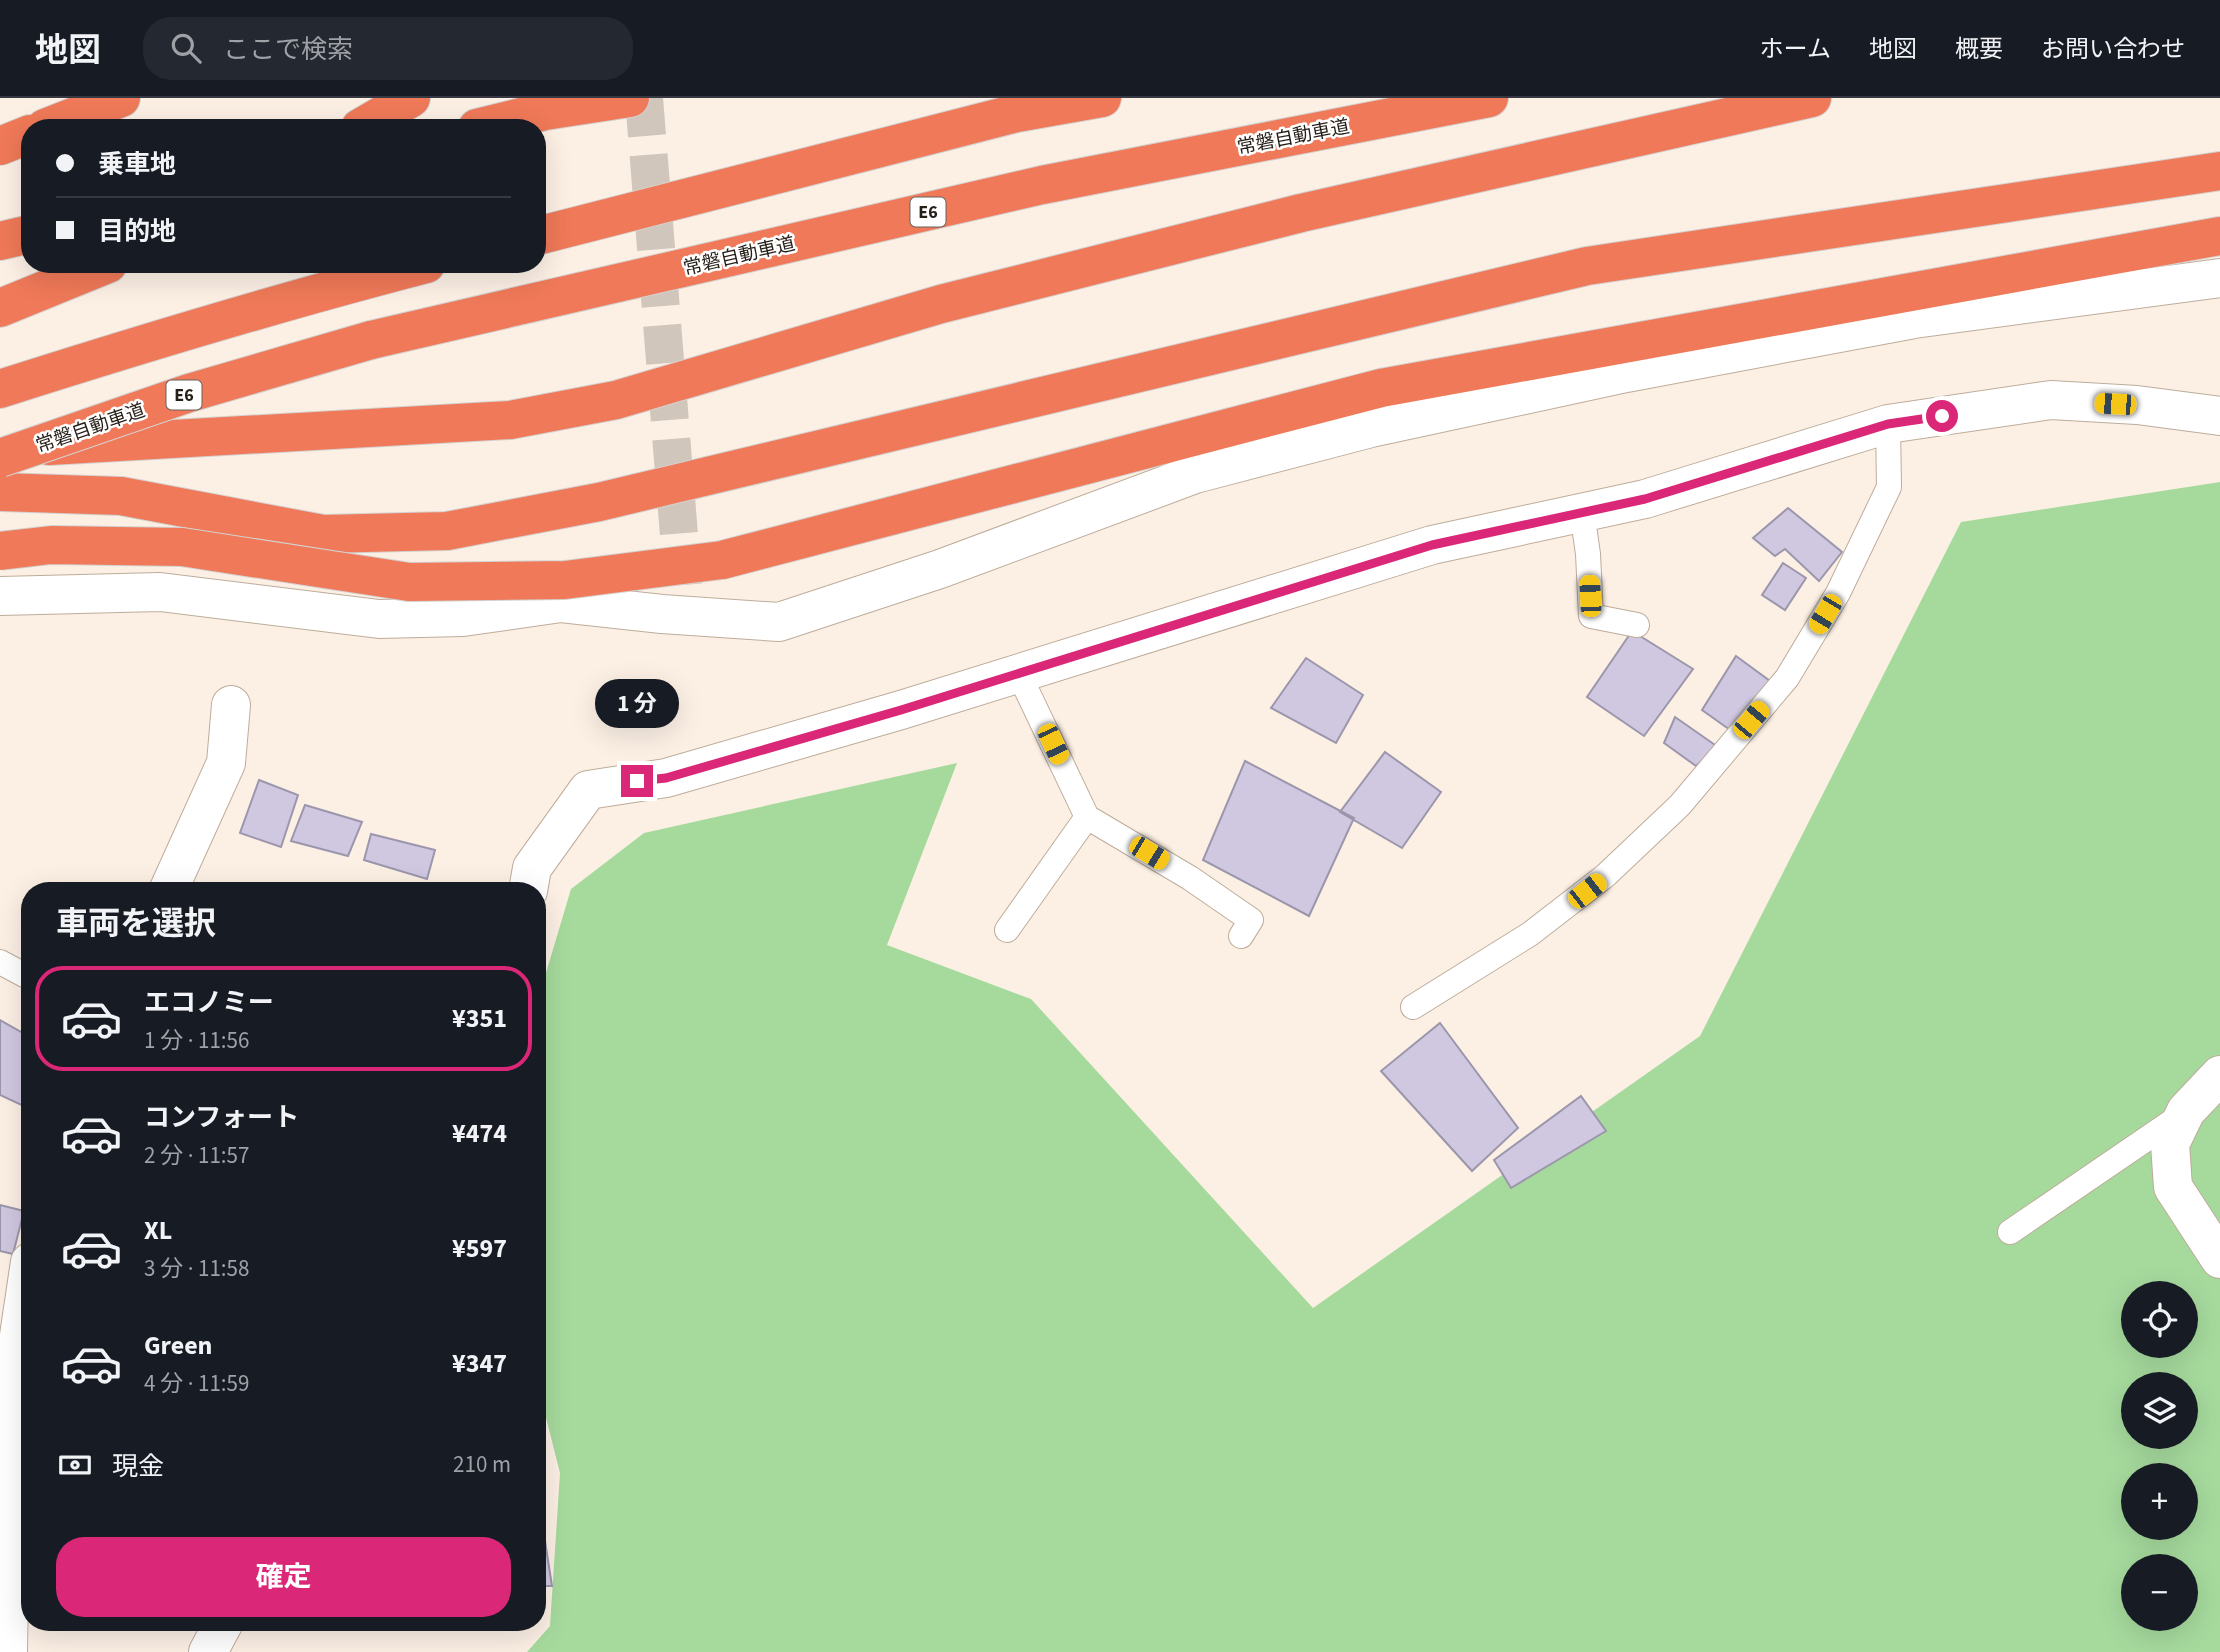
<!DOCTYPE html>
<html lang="ja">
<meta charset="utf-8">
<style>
:root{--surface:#171b24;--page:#242831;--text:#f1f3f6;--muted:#9ea1a6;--line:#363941;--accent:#db2777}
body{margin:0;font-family:"Source Sans 3","Noto Sans JP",sans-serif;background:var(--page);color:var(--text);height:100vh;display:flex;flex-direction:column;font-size:26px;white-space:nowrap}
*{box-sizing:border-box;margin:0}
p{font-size:23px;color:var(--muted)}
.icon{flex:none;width:38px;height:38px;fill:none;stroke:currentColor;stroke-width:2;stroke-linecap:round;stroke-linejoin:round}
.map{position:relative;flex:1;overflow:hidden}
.details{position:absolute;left:21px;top:784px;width:525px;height:749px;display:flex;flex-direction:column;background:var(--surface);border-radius:28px;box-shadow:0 7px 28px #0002}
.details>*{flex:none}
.top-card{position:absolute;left:21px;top:21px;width:525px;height:154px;border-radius:28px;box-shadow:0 7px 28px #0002;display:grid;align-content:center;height:154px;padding:0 35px;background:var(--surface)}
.tools{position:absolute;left:2121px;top:1183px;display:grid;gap:14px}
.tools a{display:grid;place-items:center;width:77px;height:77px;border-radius:50%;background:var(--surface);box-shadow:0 7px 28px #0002;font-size:35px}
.end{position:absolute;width:32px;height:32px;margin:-16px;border:9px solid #db2777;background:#fff;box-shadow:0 0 0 4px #fff}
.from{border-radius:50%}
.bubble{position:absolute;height:49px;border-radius:24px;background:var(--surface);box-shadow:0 7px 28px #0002;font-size:23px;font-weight:700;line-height:49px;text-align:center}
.car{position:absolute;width:21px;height:42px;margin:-21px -10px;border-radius:9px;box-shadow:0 0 5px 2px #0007;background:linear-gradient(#f5c518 24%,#345 0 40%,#f5c518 0 76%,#345 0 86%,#f5c518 0)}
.top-card b{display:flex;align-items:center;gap:24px;height:66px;font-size:26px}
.top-card b+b{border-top:2px solid var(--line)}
.top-card i{width:18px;height:18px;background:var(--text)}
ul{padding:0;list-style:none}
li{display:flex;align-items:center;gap:21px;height:105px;margin:0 14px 10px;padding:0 21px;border:4px solid transparent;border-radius:28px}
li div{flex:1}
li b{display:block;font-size:26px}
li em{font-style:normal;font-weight:700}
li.current{border-color:var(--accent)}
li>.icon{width:63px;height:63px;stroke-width:1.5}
h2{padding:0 35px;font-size:32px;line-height:84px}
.pay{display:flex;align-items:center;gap:18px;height:77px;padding:0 35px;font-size:26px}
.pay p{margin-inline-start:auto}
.primary-button{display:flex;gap:14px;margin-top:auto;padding:14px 35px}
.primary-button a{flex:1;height:80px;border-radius:28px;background:var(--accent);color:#fff;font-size:28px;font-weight:700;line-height:80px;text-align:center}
header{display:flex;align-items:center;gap:42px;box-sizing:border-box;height:98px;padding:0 35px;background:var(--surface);border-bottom:2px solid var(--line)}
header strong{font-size:33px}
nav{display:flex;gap:38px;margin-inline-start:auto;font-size:24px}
.search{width:490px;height:63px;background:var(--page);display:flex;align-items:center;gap:18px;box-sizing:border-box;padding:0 24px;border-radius:28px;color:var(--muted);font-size:26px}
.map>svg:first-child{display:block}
</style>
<header>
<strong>地図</strong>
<div class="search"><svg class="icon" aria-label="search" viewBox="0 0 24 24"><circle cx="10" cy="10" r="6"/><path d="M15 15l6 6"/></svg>ここで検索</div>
<nav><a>ホーム</a><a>地図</a><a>概要</a><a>お問い合わせ</a></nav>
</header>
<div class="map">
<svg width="2220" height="1554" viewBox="0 0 2220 1554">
<rect width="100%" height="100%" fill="#fcf0e5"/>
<!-- green -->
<path fill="#a6da9d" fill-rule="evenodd" d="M2220,384V1554H527L550,1528L560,1375L537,1284V905L571,791L644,735L957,665L887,847L1031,901L1313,1210L1700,938L1961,424ZM2133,1195H2186V1248H2133ZM2133,1286H2186V1339H2133ZM2133,1377H2186V1430H2133ZM2133,1468H2186V1521H2133Z"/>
<!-- building -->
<path fill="#cfc8e0" stroke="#9c96ac" stroke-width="2" d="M1788,410L1842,454L1819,483L1785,451L1775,458L1753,440Z
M1783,465L1806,480L1785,512L1762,497Z
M1632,533L1693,571L1644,638L1587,599Z
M1736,558L1770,583L1730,632L1702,612Z
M1306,560L1363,597L1336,645L1271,610Z
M1675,619L1718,649L1696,668L1664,645Z
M1385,654L1441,694L1402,750L1340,714Z
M1245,663L1354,720L1309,818L1203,762Z
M259,682L298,697L281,749L240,735Z
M305,707L362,724L348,758L291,743Z
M371,736L435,752L427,781L364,762Z
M0,922L30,939V1011L0,997Z
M1440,925L1518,1030L1472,1073L1381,973Z
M1581,998L1606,1033L1511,1090L1494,1062Z
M0,1107L24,1113L13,1156L0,1153Z
M537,1352H540L539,1414H537Z
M543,1430L552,1488H537V1431Z"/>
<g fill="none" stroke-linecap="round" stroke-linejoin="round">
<!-- minor-tunnel -->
<path stroke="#d1c6bc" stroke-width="38" stroke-dasharray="38 19" stroke-linecap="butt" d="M644,0L683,487"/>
<!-- service casing -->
<g stroke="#beac9a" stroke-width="26">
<path id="service" d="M1582,414L1588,456L1591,518L1637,527
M1087,719L1190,780L1251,822L1241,838
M1007,832L1087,719L1018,574
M0,864L30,880
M1413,909L1530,836L1605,778L1680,707L1787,580L1838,495L1889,389L1888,326
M2010,1134L2180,1018"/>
</g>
<!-- minor casing -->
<g stroke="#beac9a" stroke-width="40">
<path id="minor" d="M0,498L160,494L379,521L463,519L561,505L662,516L779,524L940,471L1195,376L1371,330L1626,275L1914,221L2220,180
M168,793L226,665L231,607
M528,793L532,770L588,692L666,680L901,612L1432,447L1645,401L1888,326L2051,302L2137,307L2220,318
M2220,977L2186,1013L2170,1046L2173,1089L2220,1161
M8,1554L11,1377L17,1251L30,1164
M208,1554L224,1524"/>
</g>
<!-- motorway casing -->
<g stroke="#d4d2d1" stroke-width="40">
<path id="motorway" d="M45,30L121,0
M360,30L411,0
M477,30L545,13L630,0
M0,48L30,36
M537,138L1017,15L1102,0
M0,143L30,136
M0,210L108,166
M371,242L1042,87L1489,0
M0,291C141,246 283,203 426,166
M49,348L510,322L616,302L941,206L1301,115L1812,0
M0,394L121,398L323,436L447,433L599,404L1587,168L2220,73
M722,462L1381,290L2220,138"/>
</g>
<!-- service -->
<use href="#service" stroke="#fff" stroke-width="24"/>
<!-- minor -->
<use href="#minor" stroke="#fff" stroke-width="38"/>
<!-- motorway -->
<use href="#motorway" stroke="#ef7958" stroke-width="38"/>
<!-- motorway-bridge casing -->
<g stroke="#d4d2d1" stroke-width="40" stroke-linecap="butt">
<path id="motorway-bridge" d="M0,360L189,295L371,242
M0,453L51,447L182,449L409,484L565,482L722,462"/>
</g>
<!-- motorway-bridge -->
<use href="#motorway-bridge" stroke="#ef7958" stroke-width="38"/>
</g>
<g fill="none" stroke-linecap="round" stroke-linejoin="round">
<!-- route -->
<path stroke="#db2777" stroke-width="9" d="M637,683L666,680L901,612L1432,447L1645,401L1888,326L1942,318"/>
</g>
<g text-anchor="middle" stroke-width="5" stroke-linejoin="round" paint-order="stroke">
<!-- shield labels -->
<g fill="#fff" stroke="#67625d" stroke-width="2">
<rect x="910.5" y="99.5" width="35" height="29" rx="5"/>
<rect x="166.5" y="282.5" width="35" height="29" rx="5"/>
</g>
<g font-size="18" font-weight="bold" fill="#261f18">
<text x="928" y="120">E6</text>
<text x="184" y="303">E6</text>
</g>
<!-- street labels -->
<g font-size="19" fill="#261f18" stroke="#fff">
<text transform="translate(1293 38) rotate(-11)" y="7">常磐自動車道</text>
<text transform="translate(739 157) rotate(-13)" y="7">常磐自動車道</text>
<text transform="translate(90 329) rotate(-19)" y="7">常磐自動車道</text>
</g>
</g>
</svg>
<div class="tools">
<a><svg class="icon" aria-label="locate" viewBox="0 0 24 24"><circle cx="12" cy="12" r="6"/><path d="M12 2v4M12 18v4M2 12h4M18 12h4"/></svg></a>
<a><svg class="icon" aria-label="layers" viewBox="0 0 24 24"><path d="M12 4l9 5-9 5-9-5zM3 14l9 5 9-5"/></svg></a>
<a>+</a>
<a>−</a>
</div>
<i class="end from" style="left:1942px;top:318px"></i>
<i class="end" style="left:637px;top:683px"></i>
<div class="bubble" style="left:595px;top:581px;width:84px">1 分</div>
<i class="car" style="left:2115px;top:306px;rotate:273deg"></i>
<i class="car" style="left:1590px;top:498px;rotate:357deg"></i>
<i class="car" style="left:1825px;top:516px;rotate:211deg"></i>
<i class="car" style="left:1751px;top:622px;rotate:40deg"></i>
<i class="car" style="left:1053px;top:646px;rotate:155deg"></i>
<i class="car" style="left:1149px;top:755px;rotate:121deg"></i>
<i class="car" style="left:1587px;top:793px;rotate:52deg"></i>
<div class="top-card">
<b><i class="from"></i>乗車地</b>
<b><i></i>目的地</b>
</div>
<section class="details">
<h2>車両を選択</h2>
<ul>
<li class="current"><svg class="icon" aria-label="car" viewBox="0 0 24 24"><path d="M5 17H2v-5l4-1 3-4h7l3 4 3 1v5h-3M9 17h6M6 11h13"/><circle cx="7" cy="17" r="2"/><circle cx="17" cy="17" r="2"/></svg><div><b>エコノミー</b><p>1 分 · 11:56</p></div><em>¥351</em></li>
<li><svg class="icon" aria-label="car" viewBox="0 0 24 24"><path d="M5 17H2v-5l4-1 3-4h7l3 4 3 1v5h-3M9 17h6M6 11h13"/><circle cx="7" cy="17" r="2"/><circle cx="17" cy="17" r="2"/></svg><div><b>コンフォート</b><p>2 分 · 11:57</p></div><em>¥474</em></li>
<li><svg class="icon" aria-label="car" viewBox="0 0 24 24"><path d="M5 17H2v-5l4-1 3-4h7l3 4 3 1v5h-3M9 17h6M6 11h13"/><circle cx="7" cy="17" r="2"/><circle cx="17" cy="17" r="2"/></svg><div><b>XL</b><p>3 分 · 11:58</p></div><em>¥597</em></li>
<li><svg class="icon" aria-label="car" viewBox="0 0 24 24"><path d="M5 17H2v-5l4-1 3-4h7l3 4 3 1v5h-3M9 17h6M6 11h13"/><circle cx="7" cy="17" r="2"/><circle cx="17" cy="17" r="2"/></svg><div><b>Green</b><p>4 分 · 11:59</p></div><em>¥347</em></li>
</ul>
<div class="pay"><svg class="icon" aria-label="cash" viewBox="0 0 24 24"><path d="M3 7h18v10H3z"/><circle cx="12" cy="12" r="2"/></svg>現金<p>210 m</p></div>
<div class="primary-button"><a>確定</a></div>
</section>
</div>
